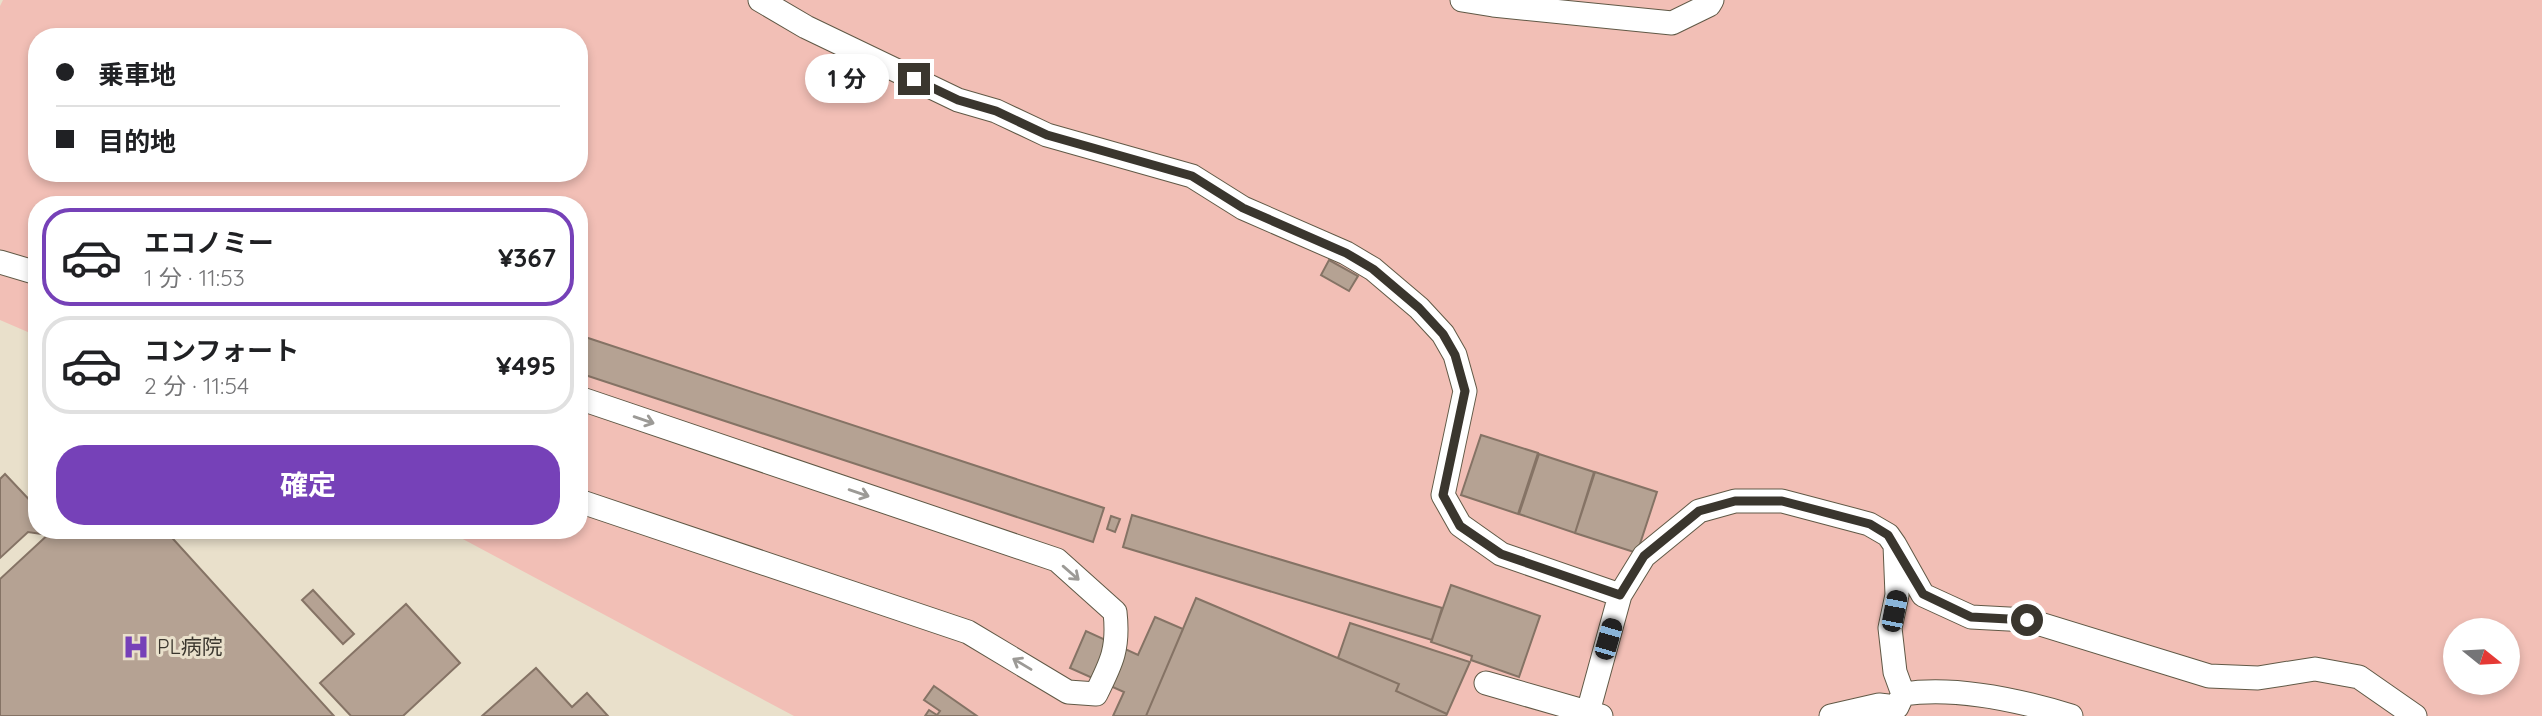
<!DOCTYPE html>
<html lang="ja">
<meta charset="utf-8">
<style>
:root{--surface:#fff;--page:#f2f2f2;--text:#202124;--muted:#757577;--line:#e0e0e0;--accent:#7641b8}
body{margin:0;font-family:Quicksand,"Noto Sans JP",sans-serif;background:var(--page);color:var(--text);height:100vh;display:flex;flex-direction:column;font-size:26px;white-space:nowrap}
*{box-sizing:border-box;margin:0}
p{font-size:23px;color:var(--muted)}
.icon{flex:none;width:38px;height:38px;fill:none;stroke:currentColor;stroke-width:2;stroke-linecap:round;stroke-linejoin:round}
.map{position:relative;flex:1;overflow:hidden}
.side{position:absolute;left:28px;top:196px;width:560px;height:343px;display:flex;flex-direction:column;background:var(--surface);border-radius:28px;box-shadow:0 4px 10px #0003}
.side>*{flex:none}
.banner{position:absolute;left:28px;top:28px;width:560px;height:154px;border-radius:28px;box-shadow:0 4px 10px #0003;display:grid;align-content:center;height:154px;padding:0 28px;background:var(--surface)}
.needle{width:46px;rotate:108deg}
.fabs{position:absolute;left:2443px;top:618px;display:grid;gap:14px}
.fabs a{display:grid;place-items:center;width:77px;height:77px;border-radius:50%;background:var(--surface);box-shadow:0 4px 10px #0003;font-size:35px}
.end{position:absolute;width:32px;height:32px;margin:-16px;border:9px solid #3a362e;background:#fff;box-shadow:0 0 0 4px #fff}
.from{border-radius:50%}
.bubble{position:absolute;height:49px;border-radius:24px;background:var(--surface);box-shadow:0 4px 10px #0003;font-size:23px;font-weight:700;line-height:49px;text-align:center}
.car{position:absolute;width:21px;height:42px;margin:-21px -10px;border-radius:9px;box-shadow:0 0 5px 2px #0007;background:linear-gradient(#222 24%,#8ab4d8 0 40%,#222 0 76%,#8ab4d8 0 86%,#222 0)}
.banner b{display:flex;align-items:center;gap:24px;height:66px;font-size:26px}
.banner b+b{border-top:2px solid var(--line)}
.banner i{width:18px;height:18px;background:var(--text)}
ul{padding:12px 0 0;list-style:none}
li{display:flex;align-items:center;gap:21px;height:98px;margin:0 14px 10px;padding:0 14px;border:4px solid var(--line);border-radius:28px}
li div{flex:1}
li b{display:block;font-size:26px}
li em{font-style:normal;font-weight:700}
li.selected{border-color:var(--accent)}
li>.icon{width:63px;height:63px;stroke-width:1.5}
.action{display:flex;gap:14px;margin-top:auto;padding:14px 28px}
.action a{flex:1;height:80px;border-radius:28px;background:var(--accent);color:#fff;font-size:28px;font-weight:700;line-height:80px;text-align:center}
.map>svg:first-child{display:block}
</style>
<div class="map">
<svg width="2542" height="716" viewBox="0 0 2542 716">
<rect width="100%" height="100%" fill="#e9e0cb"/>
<!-- green -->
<path fill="#f2bfb6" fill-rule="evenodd" d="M3,0H2542V716H794L446,530H579V205H37V336L0,320V6ZM37,37H579V173H37ZM2455,630H2508V682H2455Z"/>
<!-- building -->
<path fill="#b5a293" stroke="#857365" stroke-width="2" d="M1329,260L1358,276L1349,291L1321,275Z
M579,335L1104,508L1093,542L579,373Z
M1481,435L1538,453L1518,514L1461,495Z
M1539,454L1594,472L1575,533L1519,514Z
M1595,472L1657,492L1637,553L1575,533Z
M5,474L37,508V530H44L41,534L28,532L0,558V479Z
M1132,515L1442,608L1432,640L1123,547Z
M1111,516L1120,519L1115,532L1107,529Z
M53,530H165L334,716H0V579Z
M1451,585L1540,616L1519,677L1471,660L1472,656L1431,642Z
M313,590L354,634L343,644L302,600Z
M1196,598L1399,684L1396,691L1447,714L1446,716H1146Z
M406,604L460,663L403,716H351L320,683Z
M1155,617L1183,629L1146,716H1113L1124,692L1070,668L1086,631L1138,655Z
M1350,623L1470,662L1447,714L1396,691L1399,684L1338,658Z
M536,668L572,707L587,693L608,716H482Z
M934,686L977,716H925L929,710L937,715L940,711L924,700Z"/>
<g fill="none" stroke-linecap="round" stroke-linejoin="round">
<!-- lane casing -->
<g stroke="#605946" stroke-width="25">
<path id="lane" d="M760,0L806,27L958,100L996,111L1047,135L1192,176L1243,208L1346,253L1373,269L1419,308L1443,334L1455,355L1465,391L1443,495L1460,525L1501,554L1620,595L1588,712
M1462,0L1493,5L1672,23L1709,5L1712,0
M0,262L37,273
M579,398L1057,560L1115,612C1119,648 1112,662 1096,694L1068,692L968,632L579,501
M1895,545L1923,595L1971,617L2027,620L2209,676L2258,678L2315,669L2359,677L2415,716
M1620,595L1644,556L1699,511L1735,501H1782L1869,524L1888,535L1895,545L1897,595L1890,628L1895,672L1903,694
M1486,683L1601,716
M1831,716L1879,705L1897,707L1903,694C1955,686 2022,701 2071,716"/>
</g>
<!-- lane -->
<use href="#lane" stroke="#fff" stroke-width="23"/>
</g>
<!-- one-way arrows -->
<defs><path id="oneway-shaft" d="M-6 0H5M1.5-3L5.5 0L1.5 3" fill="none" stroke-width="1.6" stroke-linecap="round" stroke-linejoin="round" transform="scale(1.75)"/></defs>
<g stroke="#9c9a96">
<use href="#oneway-shaft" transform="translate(644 420) rotate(19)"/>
<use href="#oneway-shaft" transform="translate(859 493) rotate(19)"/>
<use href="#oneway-shaft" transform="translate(1071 573) rotate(41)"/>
<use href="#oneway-shaft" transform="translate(1022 664) rotate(-149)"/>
</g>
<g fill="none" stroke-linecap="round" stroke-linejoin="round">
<!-- route -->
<path stroke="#3a362e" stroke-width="9" d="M914,79L958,100L996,111L1047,135L1192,176L1243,208L1346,253L1373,269L1419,308L1443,334L1455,355L1465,391L1443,495L1460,526L1501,554L1620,595L1644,556L1699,511L1735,501H1782L1870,524L1888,535L1923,594L1971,617L2027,620"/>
</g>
<!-- icons -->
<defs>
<g id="hospital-bare" transform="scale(2.1)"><path d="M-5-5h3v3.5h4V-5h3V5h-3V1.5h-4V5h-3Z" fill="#7641b8" stroke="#e9e0cb" stroke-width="2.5" paint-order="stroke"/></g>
</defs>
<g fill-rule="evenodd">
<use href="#hospital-bare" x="136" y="647"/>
</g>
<g text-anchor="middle" stroke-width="6" stroke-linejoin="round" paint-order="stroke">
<!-- poi labels -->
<g font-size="21" fill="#3a362e" stroke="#e9e0cb" text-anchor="start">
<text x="157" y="654">PL病院</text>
</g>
</g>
</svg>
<div class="fabs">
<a><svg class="needle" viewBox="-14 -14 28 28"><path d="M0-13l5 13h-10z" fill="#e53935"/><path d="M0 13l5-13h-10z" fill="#757577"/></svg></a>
</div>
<i class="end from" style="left:2027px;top:620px"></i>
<i class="end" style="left:914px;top:79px"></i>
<div class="bubble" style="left:805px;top:54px;width:84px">1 分</div>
<i class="car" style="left:1894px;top:611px;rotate:11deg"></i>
<i class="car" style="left:1608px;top:639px;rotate:16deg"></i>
<div class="banner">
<b><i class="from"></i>乗車地</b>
<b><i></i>目的地</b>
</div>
<section class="side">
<ul>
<li class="selected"><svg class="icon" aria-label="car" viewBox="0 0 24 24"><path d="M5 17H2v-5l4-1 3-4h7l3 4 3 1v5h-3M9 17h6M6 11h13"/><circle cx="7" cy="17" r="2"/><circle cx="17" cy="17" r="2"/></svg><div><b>エコノミー</b><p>1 分 · 11:53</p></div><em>¥367</em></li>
<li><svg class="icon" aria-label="car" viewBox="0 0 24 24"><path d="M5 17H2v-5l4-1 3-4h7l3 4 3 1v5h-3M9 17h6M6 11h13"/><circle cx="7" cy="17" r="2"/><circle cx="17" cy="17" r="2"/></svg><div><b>コンフォート</b><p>2 分 · 11:54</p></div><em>¥495</em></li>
</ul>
<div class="action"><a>確定</a></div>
</section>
</div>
